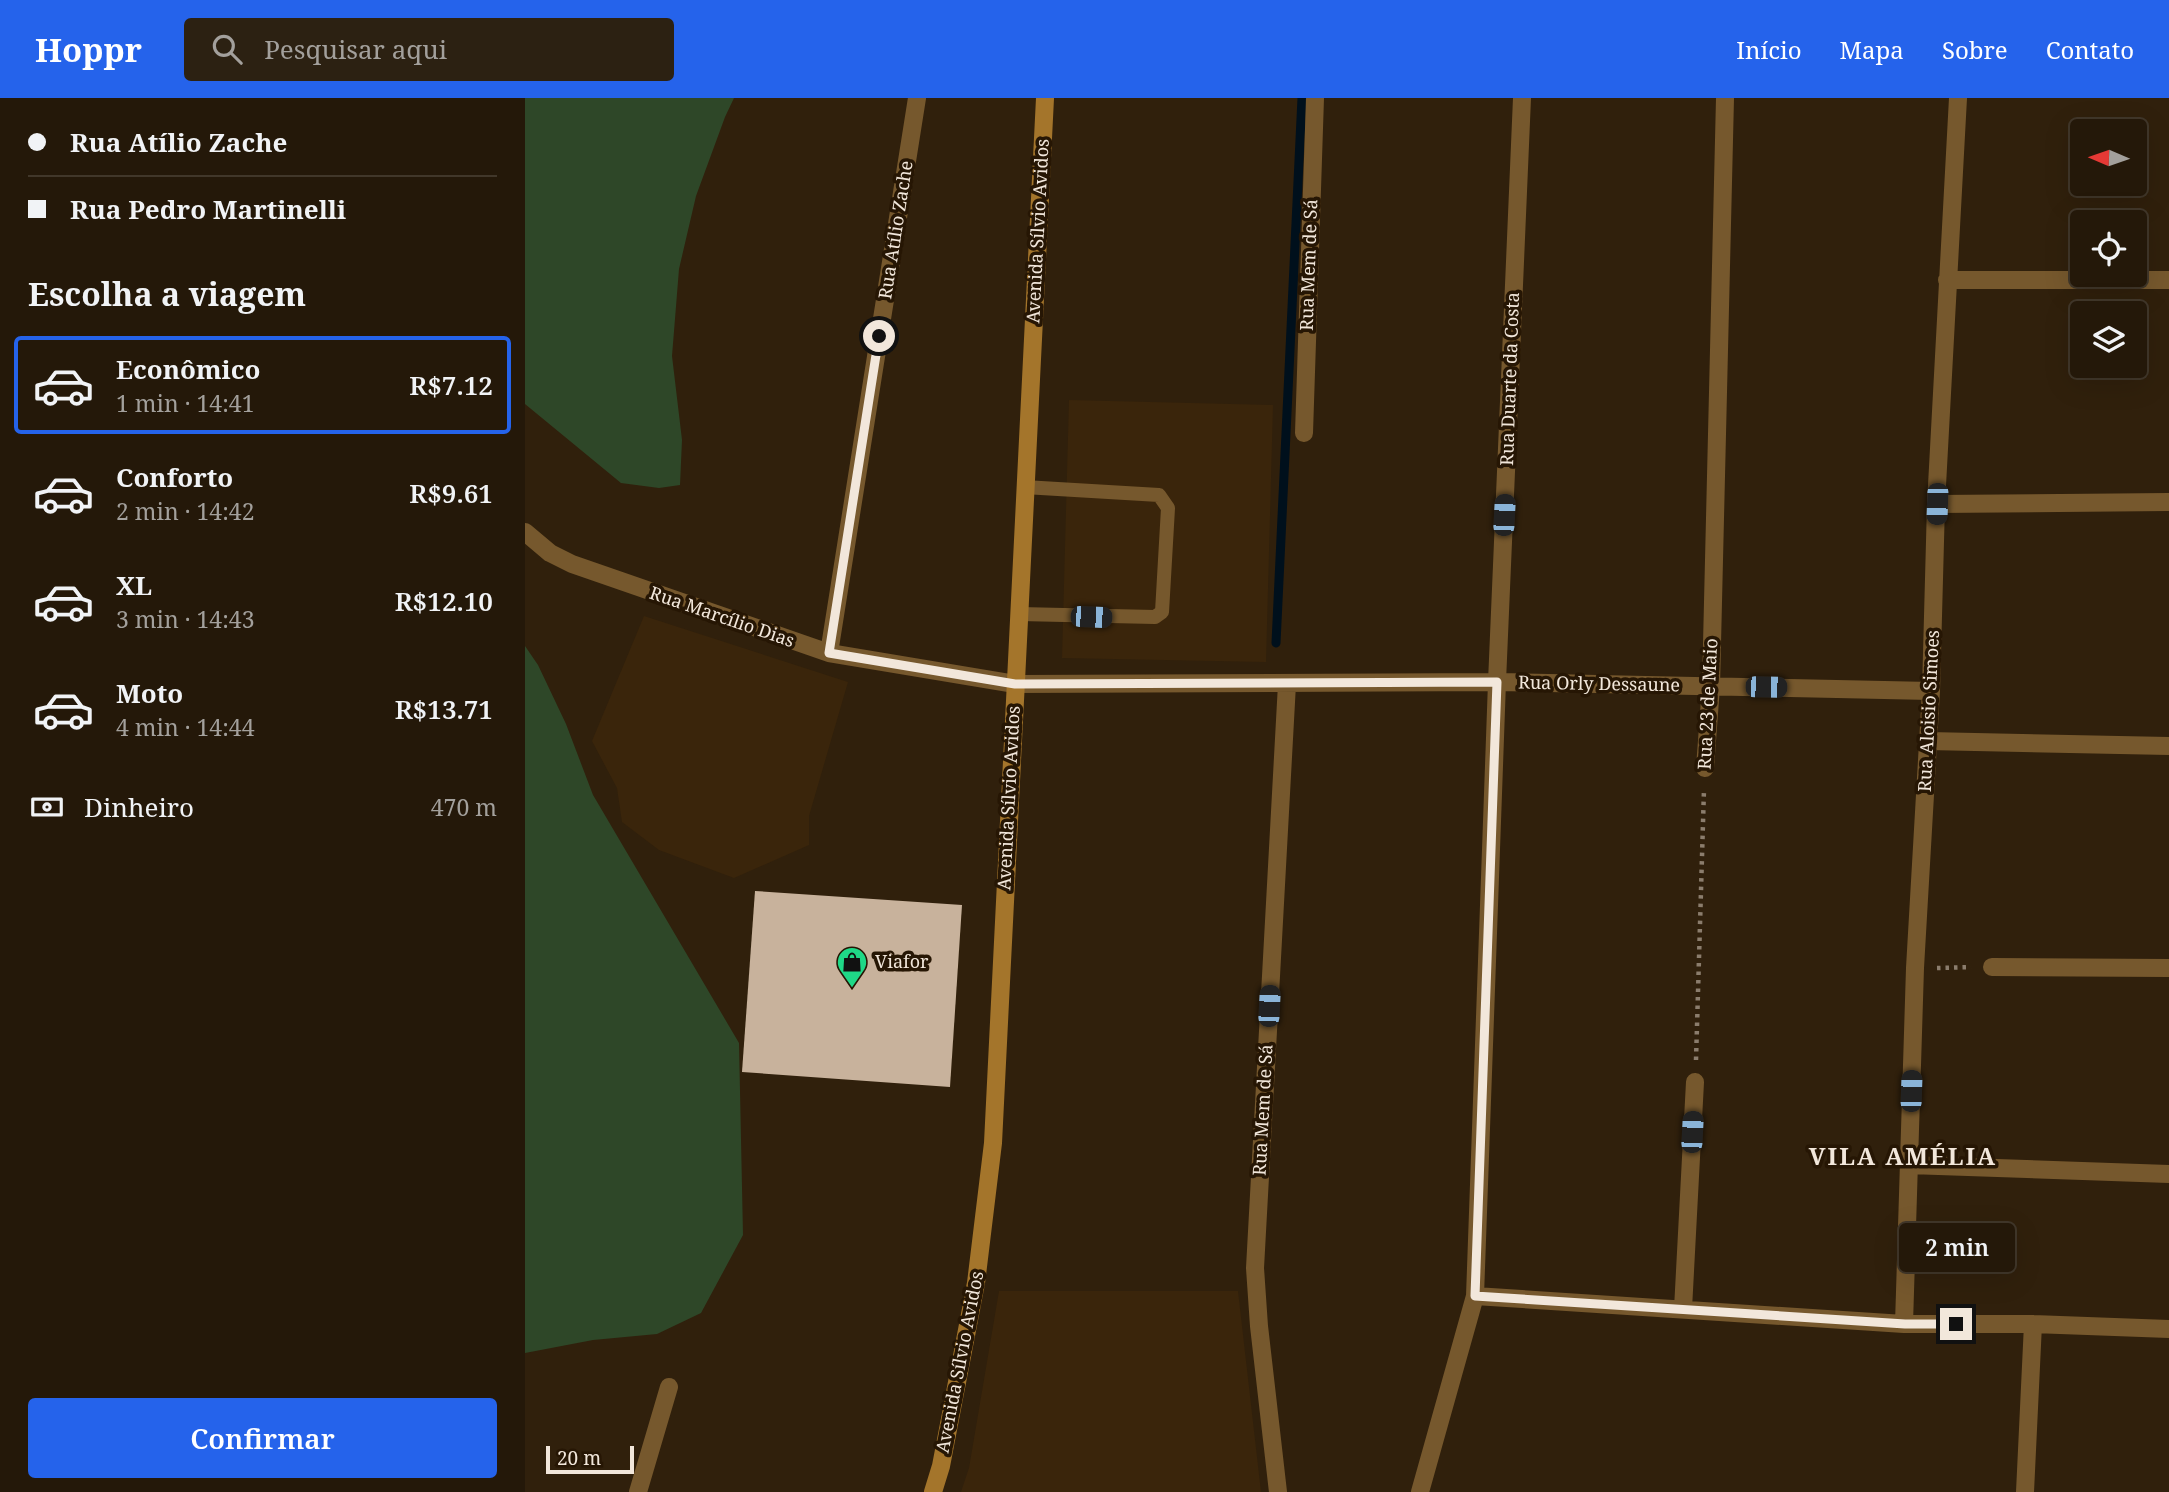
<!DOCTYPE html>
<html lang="pt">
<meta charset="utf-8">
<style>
:root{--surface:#241809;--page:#2c2112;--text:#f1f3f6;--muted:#a3a09c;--line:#41372a;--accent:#2563eb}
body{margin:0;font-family:"Noto Serif",serif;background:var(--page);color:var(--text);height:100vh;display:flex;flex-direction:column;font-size:26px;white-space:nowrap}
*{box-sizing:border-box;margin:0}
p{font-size:23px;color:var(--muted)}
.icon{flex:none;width:38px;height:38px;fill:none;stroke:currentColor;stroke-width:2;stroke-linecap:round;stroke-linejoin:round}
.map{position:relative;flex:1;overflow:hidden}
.side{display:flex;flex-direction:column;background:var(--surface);width:525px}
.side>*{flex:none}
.banner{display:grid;align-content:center;height:154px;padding:0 28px;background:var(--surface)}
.needle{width:46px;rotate:272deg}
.controls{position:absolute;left:1545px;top:21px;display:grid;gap:14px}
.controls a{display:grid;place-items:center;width:77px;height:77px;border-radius:7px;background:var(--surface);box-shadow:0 7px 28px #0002,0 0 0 2px var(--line);font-size:35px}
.scale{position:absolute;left:21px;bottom:18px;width:88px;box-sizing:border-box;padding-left:7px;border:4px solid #f2e7db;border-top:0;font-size:19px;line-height:24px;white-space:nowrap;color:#f2e7db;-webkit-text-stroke:5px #261604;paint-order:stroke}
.end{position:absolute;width:32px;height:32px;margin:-16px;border:9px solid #f2e7db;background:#111;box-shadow:0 0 0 4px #111}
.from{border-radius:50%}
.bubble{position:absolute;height:49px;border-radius:7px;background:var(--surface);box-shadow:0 7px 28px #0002,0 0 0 2px var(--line);font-size:23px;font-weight:600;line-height:49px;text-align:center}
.car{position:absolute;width:21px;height:42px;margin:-21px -10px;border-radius:9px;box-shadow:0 0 5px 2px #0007;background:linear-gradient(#222 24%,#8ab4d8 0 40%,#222 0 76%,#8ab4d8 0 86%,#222 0)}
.banner b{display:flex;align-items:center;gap:24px;height:66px;font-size:26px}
.banner b+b{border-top:2px solid var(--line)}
.banner i{width:18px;height:18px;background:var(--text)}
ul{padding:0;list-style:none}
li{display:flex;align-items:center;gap:21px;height:98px;margin:0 14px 10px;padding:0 14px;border:4px solid transparent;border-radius:7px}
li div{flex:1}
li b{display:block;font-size:26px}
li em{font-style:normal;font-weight:600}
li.active{border-color:var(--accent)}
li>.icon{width:63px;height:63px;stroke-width:1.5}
h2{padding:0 28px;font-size:32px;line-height:84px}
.pay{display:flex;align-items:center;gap:18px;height:77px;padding:0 28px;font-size:26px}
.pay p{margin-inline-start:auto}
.cta{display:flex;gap:14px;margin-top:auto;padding:14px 28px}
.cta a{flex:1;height:80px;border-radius:7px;background:var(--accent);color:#fff;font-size:28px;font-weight:600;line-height:80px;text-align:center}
header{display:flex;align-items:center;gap:42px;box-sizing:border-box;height:98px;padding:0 35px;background:var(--accent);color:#fff}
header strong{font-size:33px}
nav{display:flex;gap:38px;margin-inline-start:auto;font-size:24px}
.search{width:490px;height:63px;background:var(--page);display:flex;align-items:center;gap:18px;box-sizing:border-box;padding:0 24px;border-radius:7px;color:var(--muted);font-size:26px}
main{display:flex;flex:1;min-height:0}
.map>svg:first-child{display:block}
</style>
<header>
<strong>Hoppr</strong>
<div class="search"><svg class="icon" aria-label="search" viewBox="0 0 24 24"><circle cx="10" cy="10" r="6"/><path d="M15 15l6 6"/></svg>Pesquisar aqui</div>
<nav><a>Início</a><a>Mapa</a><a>Sobre</a><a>Contato</a></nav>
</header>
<main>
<section class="side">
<div class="banner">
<b><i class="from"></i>Rua Atílio Zache</b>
<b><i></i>Rua Pedro Martinelli</b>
</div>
<h2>Escolha a viagem</h2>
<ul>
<li class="active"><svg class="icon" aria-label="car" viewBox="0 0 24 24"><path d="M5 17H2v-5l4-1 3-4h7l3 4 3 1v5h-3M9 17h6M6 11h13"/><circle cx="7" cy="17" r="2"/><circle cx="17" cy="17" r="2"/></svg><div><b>Econômico</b><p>1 min · 14:41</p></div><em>R$7.12</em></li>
<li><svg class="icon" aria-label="car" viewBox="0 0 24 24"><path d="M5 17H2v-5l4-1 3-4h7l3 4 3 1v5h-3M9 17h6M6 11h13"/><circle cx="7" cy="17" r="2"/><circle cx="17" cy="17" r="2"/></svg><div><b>Conforto</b><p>2 min · 14:42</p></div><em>R$9.61</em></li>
<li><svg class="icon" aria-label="car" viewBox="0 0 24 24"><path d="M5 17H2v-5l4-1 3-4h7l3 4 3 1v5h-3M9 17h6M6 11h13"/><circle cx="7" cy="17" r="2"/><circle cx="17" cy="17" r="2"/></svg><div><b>XL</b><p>3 min · 14:43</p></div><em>R$12.10</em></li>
<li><svg class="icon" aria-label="car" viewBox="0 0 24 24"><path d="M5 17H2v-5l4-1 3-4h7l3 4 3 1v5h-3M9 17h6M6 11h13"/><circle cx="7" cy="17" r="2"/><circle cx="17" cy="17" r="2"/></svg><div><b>Moto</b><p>4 min · 14:44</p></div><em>R$13.71</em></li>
</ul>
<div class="pay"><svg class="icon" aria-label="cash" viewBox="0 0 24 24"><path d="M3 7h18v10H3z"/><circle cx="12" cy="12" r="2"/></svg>Dinheiro<p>470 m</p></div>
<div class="cta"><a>Confirmar</a></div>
</section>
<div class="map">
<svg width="1644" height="1394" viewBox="0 0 1644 1394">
<rect width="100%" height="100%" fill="#30200c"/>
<!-- built -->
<path fill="#3a250b" d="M544,302L748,307L741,564L537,560Z
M119,518L323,584L284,718V747L209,780L134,752L97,724L92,690L67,643Z
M474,1193H713L736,1394H436L444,1370Z"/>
<!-- green -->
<path fill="#2e4728" d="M0,0H209L200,19L171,98L154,171L147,258L157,342L155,387L134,390L96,385L0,306Z
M0,548L13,567L41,626L68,697L214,945L218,1137L176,1215L132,1236L68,1242L0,1255Z"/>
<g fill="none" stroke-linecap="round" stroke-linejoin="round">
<!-- stream -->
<path stroke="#00101c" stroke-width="9" d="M751,545L777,0"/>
</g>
<!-- building -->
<path fill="#c8b29c" d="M230,793L437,807L425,989L217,974Z"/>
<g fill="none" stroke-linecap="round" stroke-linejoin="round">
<!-- path -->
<path stroke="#8b7d6d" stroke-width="4.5" stroke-dasharray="3.5 5" stroke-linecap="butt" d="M1412,870L1446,869
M1171,962L1179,691"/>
<!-- lane -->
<path stroke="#76582d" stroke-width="14" d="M494,516L630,519L637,514L643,410L634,397L499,389"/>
<!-- street -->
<path stroke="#76582d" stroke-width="18" d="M1422,182H1644
M779,335L790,0
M1411,406L1644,404
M0,434L25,455L47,466L304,555L490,586L972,584L1406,593
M304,555L392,0
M1403,643L1644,648
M1180,670L1186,588L1200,0
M1467,869L1644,870
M1384,1067L1644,1076
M950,1198L1379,1226H1508L1644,1231
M1158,1211L1170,984
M1379,1226L1390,870L1406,593L1411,406L1433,0
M113,1394L144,1289
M753,1394L734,1228L730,1170L762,586
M895,1394L950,1198L972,584L997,0
M1500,1394L1508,1226"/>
<!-- secondary -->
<path stroke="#a4752b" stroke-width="18" d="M408,1394L416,1368L451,1185L468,1045L520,0"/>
</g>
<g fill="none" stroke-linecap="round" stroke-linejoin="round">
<!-- route -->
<path stroke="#f2e7db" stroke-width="9" d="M354,238L304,555L490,586L972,584L950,1198L1380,1226H1431"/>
</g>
<!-- icons -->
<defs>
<g id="shop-pin" transform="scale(1.575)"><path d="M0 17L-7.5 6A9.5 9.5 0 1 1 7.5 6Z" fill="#1fd887" stroke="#261604"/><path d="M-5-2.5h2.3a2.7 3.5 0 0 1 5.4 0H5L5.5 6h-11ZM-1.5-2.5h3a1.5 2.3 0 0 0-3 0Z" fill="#111"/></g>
</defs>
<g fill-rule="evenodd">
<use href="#shop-pin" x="327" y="864"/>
</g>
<g text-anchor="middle" stroke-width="7" stroke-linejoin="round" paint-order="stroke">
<!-- street labels -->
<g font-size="18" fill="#f2e7db" stroke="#261604">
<text transform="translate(371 132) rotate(-81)" y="6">Rua Atílio Zache</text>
<text transform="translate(513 133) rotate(-87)" y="6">Avenida Sílvio Avidos</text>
<text transform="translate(784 167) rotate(-88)" y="6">Rua Mem de Sá</text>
<text transform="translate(985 281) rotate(-88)" y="6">Rua Duarte da Costa</text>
<text transform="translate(197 519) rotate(19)" y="6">Rua Marcílio Dias</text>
<text transform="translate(1074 586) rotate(1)" y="6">Rua Orly Dessaune</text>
<text transform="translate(1183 606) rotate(-87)" y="6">Rua 23 de Maio</text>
<text transform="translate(1404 613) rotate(-87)" y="6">Rua Aloisio Simoes</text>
<text transform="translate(484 700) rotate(-87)" y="6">Avenida Sílvio Avidos</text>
<text transform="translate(738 1012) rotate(-87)" y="6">Rua Mem de Sá</text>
<text transform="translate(435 1264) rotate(-79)" y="6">Avenida Sílvio Avidos</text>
</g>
<!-- poi labels -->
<g font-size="18" fill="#f2e7db" stroke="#261604" text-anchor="start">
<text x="350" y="870">Viafor</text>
</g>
<!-- district labels -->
<g font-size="24" font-weight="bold" letter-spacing="2" fill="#f2e7db" stroke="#261604">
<text x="1378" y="1067">VILA AMÉLIA</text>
</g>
</g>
</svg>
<div class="controls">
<a><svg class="needle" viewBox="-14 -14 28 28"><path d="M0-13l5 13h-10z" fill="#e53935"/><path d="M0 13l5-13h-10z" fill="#a3a09c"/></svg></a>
<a><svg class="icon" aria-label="locate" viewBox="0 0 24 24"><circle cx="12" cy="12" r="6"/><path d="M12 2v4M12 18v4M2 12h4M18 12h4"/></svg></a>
<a><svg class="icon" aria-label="layers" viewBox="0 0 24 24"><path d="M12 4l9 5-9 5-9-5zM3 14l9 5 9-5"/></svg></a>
</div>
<div class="scale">20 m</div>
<i class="end from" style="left:354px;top:238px"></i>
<i class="end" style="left:1431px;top:1226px"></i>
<div class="bubble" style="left:1374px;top:1125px;width:116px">2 min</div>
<i class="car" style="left:1412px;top:406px;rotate:182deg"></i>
<i class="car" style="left:979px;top:417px;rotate:3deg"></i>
<i class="car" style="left:566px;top:519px;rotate:92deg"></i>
<i class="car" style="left:1241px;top:589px;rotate:91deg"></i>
<i class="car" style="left:744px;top:908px;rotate:3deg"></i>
<i class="car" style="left:1386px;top:993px;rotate:2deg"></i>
<i class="car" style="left:1167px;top:1034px;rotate:3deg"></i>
</div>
</main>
